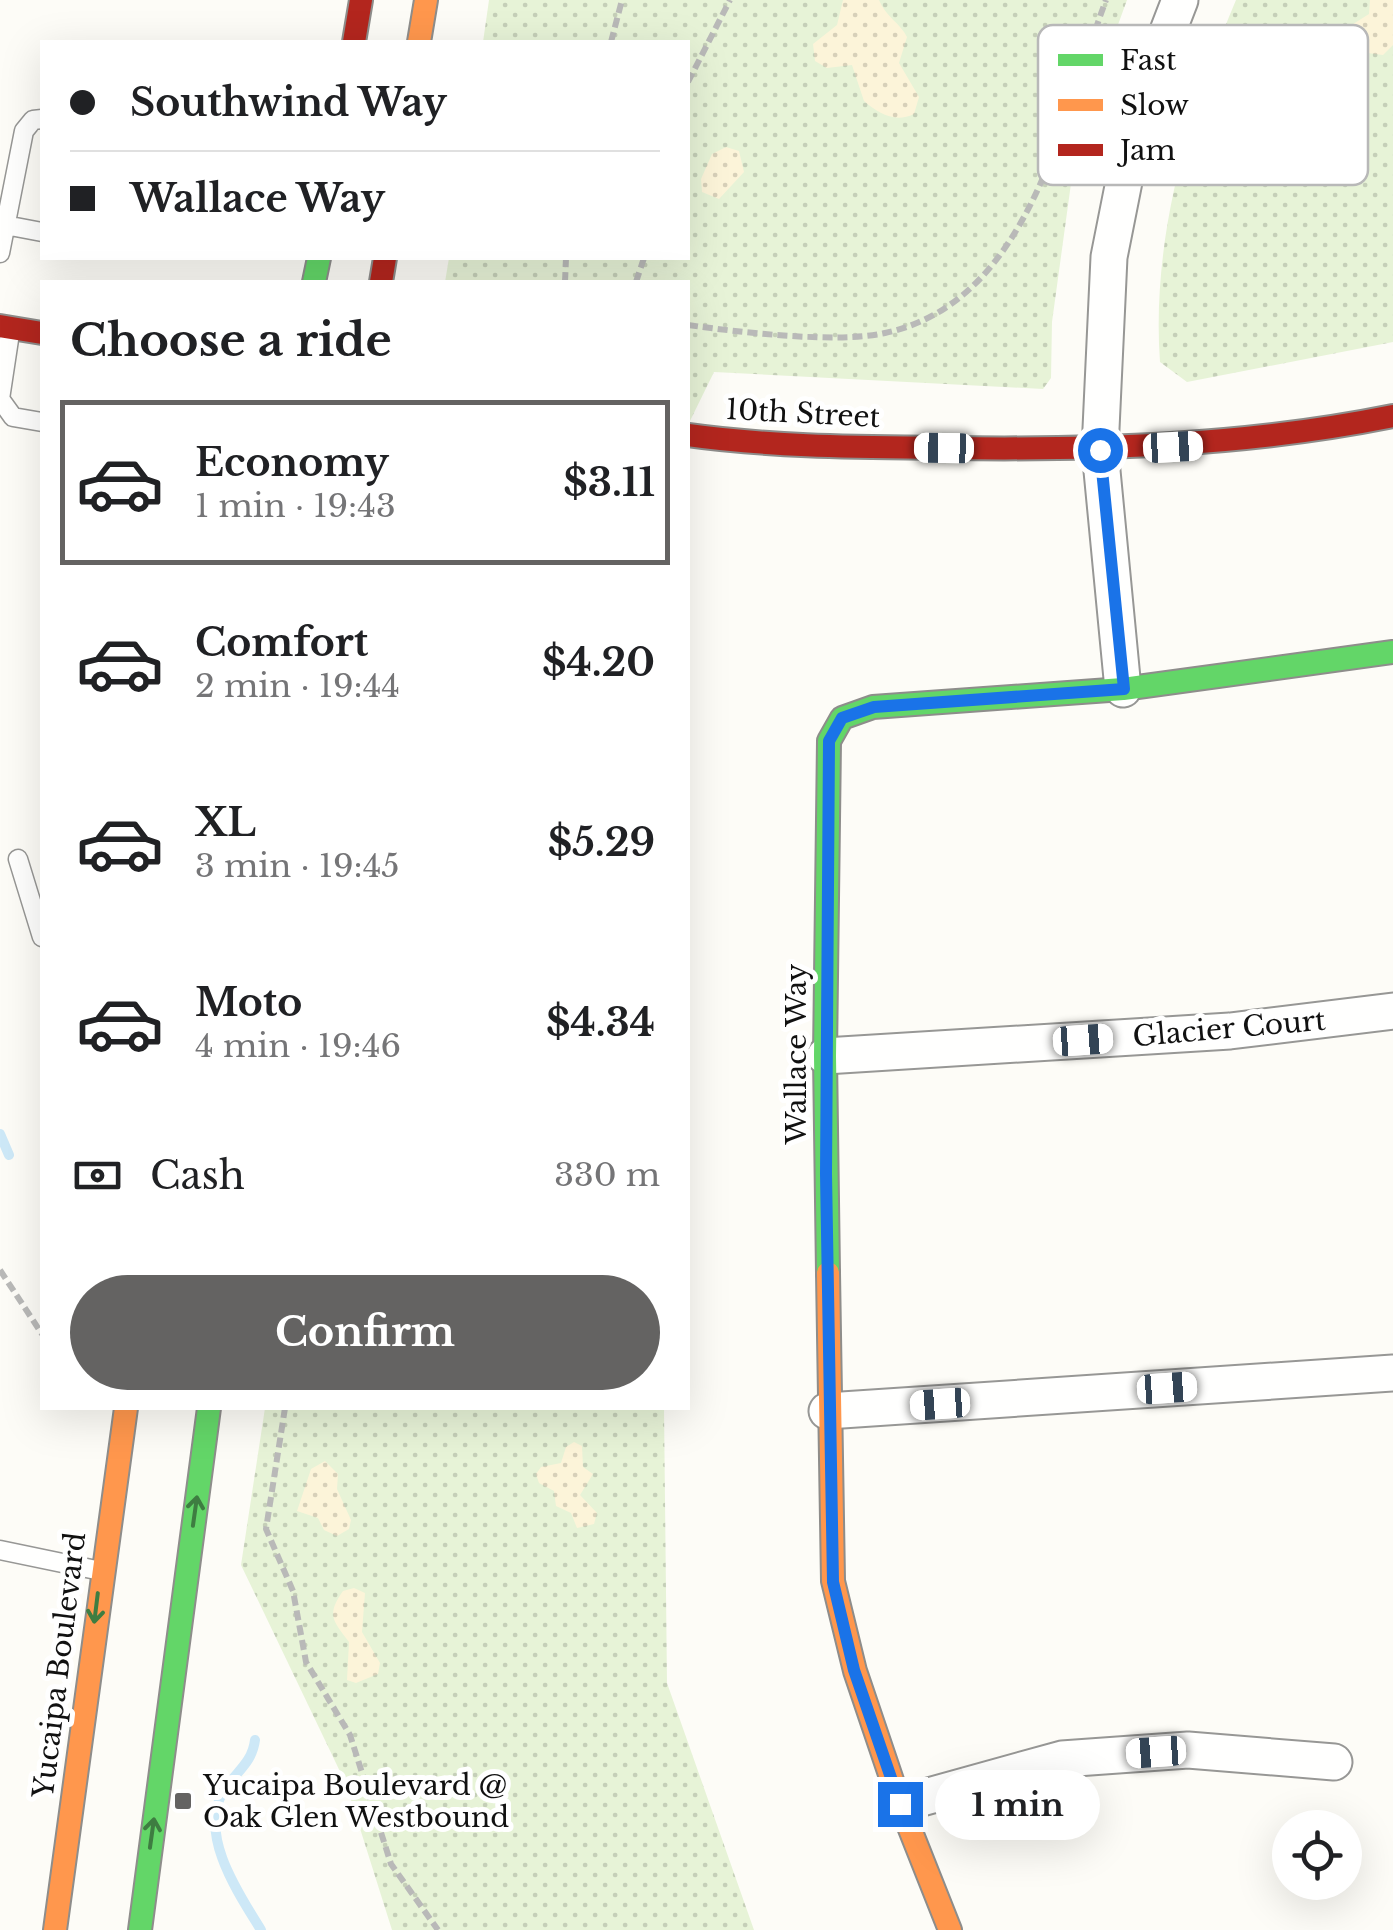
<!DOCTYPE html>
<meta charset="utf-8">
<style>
:root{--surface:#fff;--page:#f6f6f6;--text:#202124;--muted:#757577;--line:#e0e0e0;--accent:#646362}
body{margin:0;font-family:"Libre Baskerville",serif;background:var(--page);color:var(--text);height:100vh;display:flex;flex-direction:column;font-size:38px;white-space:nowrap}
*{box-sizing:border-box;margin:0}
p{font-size:32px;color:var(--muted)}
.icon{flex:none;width:55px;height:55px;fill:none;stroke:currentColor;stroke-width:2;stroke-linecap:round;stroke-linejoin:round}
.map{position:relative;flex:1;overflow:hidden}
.sheet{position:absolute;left:40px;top:280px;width:650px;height:1130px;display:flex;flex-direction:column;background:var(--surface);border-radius:0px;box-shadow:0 10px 40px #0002}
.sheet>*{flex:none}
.banner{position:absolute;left:40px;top:40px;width:650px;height:220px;border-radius:0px;box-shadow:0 10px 40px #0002;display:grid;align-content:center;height:220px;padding:0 30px;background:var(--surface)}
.controls{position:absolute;left:1272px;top:1810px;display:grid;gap:20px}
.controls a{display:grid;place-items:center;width:90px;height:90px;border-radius:50%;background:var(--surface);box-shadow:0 10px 40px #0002;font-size:50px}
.end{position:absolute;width:45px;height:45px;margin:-22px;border:12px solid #1a73e8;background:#fff;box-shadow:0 0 0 5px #fff}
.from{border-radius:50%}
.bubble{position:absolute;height:70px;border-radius:35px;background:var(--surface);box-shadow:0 10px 40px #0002;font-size:32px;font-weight:800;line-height:70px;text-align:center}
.car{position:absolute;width:30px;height:60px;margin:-30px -15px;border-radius:12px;box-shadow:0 0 8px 2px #0007;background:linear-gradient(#fff 24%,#345 0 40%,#fff 0 76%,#345 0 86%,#fff 0)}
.banner b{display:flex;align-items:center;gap:35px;height:95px;font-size:38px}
.banner b+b{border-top:2px solid var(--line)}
.banner i{width:25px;height:25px;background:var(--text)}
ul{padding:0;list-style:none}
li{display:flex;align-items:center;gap:30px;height:165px;margin:0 20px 15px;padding:0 10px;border:5px solid transparent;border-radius:0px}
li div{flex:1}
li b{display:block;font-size:38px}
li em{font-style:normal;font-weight:800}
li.active{border-color:var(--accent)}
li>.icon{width:90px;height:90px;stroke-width:1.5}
h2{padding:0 30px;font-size:45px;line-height:120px}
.pay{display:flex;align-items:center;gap:25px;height:110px;padding:0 30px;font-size:38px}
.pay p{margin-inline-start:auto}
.action{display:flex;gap:20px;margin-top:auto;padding:20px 30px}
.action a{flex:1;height:115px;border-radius:60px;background:var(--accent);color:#fff;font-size:40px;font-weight:800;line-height:115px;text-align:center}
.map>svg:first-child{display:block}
</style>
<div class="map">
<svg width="1393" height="1930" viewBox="0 0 1393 1930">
<defs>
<pattern id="grass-dots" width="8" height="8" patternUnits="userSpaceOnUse" patternTransform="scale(2.5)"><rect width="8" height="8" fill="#e7f3d7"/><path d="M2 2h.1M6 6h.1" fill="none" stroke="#c5cfb8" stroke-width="1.8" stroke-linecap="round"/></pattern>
<pattern id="sand-dots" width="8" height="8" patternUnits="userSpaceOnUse" patternTransform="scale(2.5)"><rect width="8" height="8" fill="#fcf4d9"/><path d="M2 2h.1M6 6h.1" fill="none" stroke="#d7d0b9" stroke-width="1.8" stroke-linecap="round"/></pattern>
</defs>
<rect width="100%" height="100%" fill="#fdfcf7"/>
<!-- grass -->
<path fill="url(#grass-dots)" d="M489,0H1127L1096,85L1073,169L1052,322L1051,378L1043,389L714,372L688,425V282H445L449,258H688V42H483Z
M1236,0H1393V342L1187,382L1160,362C1151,239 1189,112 1236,0Z
M265,1408H664L667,1683L754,1930H392L346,1784L241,1565Z"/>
<!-- sand -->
<path fill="url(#sand-dots)" d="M843,0H879C886,17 900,23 907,37L899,63L919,97L914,114C895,123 879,114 864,101L852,65L827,68L815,61L813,44L837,25Z
M1370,0H1393V45L1383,55L1360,52L1349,35L1350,26L1369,14Z
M726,147L739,151L744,172L719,199L702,192L701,179L712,154Z
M574,1442L582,1446L583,1467L593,1474L580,1495L597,1513L594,1524L577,1528L571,1513L556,1506L554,1491L539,1483L536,1474L541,1467L561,1463L566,1447Z
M325,1461L338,1474L337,1489L351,1520L349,1529L337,1536L324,1530L318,1518L297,1511L311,1469Z
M354,1588L365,1593L362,1632L380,1663L378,1674L356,1683L347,1680L349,1642C333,1621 326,1615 343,1591Z"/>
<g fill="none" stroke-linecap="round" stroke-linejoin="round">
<!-- stream -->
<path stroke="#cde8f7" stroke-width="10" d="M0,1134L9,1155
M255,1740C252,1764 235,1772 223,1792C198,1835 239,1894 261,1930"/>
<!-- lane casing -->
<g stroke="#979795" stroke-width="21">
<path id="lane" d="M5,225L42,232
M0,253L24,131L33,120L42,119
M10,333L0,399L13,417L42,422
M18,859L42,937
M0,1550L101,1571"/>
</g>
<!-- street casing -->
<g stroke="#979795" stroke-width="39">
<path id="street" d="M1123,689L1100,450L1109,257L1139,106L1180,0
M825,1056L1230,1031L1393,1011
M827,1411L1393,1373
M900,1804L1062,1759L1188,1750L1334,1762"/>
</g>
<!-- fast casing -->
<g stroke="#8e8d8b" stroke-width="26">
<path id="fast" d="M314,282L319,258
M828,1273L825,1056L829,741L842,718L873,707L1123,689L1393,652
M140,1930L209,1408"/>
</g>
<!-- slow casing -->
<g stroke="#8e8d8b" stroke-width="26">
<path id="slow" d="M419,42L426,0
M828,1273L833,1581L855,1671L900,1804L950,1930
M55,1930L126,1408"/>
</g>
<!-- jam casing -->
<g stroke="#8e8d8b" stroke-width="26">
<path id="jam" d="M354,42L361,0
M381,282L385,258
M0,326L42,333
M688,435C774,447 860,447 946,448C1097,450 1245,446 1393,416"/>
</g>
<!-- path -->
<path stroke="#b9b9b8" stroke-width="6" stroke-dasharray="10 5" stroke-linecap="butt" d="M611,42L622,0
M688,82L730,0
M565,282L566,258
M636,282L644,258
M688,325C738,332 837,344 885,333C1030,302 1062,117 1106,0
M0,1270L42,1334
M285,1408L266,1529L293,1591L306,1662L350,1735L391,1864L438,1930"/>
<!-- lane -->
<use href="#lane" stroke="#fffffe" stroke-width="18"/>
<!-- street -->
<use href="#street" stroke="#fffffe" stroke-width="35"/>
<!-- fast -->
<use href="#fast" stroke="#63d668" stroke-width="22"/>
<!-- slow -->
<use href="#slow" stroke="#ff974d" stroke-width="22"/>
<!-- jam -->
<use href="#jam" stroke="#b3261e" stroke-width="22"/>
</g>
<!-- one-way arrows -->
<defs><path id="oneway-shaft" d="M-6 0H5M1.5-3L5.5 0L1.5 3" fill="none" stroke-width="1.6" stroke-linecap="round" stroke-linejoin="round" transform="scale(2.5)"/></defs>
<g stroke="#3e7d41">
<use href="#oneway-shaft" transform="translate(195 1511) rotate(-82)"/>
<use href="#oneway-shaft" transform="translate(96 1608) rotate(97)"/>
<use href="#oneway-shaft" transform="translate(152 1833) rotate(-82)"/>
</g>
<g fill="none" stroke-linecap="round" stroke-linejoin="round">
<!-- route -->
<path stroke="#1a73e8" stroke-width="12" d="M900,1804L854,1670L833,1582L826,1174L829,741L842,718L874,707L1124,689L1100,450"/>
</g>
<!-- markers -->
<rect fill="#646362" stroke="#fff" stroke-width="4" x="173" y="1791" width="20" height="20" rx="5"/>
<g text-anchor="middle" stroke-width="10" stroke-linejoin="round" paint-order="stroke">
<!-- street labels -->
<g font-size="28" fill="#111" stroke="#fff">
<text transform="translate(803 413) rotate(3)" y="10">10th Street</text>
<text transform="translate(1229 1028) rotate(-5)" y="10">Glacier Court</text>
<text transform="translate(796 1054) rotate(-90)" y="10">Wallace Way</text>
<text transform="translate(59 1665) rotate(-83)" y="10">Yucaipa Boulevard</text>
</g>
<!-- poi labels -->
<g font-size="28" fill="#111" stroke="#fff" text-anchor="start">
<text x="203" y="1795">Yucaipa Boulevard @<tspan x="203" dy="32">Oak Glen Westbound</tspan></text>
</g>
</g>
<!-- legend -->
<rect x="1038" y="25" width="330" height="160" rx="15" fill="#fff" stroke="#b8b8b8" stroke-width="2.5"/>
<rect x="1058" y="54" width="45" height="12" fill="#63d668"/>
<rect x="1058" y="99" width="45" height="12" fill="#ff974d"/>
<rect x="1058" y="144" width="45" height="12" fill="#b3261e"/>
<g font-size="28" fill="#111">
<text x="1120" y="70">Fast</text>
<text x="1120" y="115">Slow</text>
<text x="1120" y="160">Jam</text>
</g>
</svg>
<div class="controls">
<a><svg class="icon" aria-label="locate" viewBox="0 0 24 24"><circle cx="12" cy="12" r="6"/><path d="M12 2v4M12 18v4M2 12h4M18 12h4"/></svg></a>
</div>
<i class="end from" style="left:1100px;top:450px"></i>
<i class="end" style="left:900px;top:1804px"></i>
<div class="bubble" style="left:935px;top:1770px;width:165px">1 min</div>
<i class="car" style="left:1173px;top:447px;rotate:87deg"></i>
<i class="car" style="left:944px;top:448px;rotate:271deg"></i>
<i class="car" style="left:1083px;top:1040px;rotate:86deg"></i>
<i class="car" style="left:1167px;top:1388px;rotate:86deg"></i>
<i class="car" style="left:940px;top:1404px;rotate:266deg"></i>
<i class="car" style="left:1156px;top:1752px;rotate:266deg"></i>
<div class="banner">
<b><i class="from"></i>Southwind Way</b>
<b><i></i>Wallace Way</b>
</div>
<section class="sheet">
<h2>Choose a ride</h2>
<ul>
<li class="active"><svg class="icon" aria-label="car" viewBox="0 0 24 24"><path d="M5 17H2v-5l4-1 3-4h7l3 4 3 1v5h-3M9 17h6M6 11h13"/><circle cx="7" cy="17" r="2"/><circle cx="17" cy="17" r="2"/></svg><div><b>Economy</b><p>1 min · 19:43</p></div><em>$3.11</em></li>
<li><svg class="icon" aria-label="car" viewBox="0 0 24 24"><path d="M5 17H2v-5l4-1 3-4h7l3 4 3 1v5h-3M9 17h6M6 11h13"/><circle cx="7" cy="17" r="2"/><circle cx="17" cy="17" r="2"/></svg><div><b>Comfort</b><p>2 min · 19:44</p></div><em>$4.20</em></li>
<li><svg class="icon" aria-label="car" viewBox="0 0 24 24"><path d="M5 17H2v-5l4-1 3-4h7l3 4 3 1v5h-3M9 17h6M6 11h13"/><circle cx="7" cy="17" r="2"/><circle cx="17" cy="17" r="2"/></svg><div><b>XL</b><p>3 min · 19:45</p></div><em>$5.29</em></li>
<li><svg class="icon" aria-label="car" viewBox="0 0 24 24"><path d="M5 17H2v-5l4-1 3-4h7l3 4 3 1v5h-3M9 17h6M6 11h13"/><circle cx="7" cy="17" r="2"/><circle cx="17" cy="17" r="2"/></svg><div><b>Moto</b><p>4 min · 19:46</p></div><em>$4.34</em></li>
</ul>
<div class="pay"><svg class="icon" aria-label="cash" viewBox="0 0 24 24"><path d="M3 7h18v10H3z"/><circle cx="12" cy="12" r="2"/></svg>Cash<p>330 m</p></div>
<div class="action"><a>Confirm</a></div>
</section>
</div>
